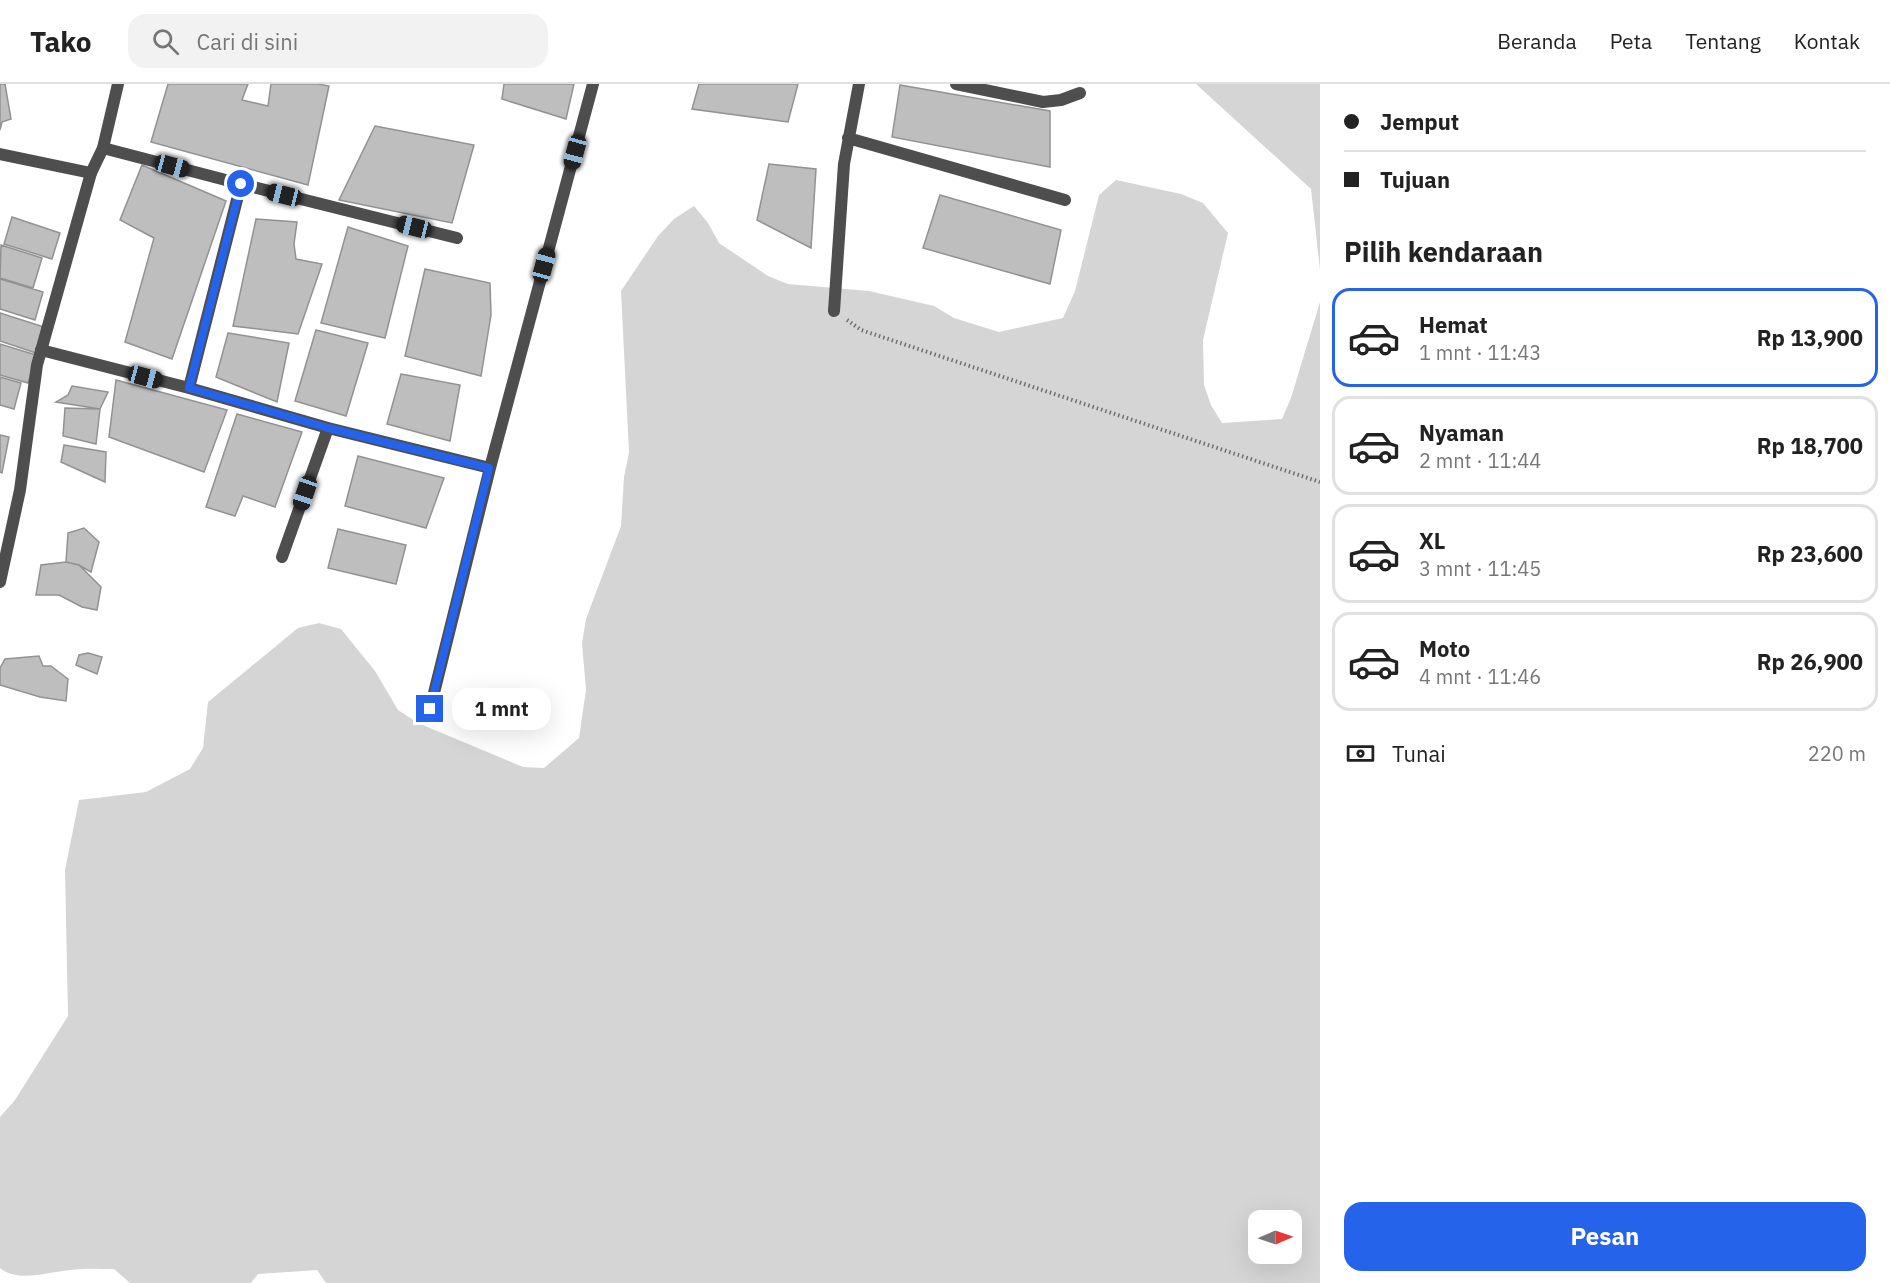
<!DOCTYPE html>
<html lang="id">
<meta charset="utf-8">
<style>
:root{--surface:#fff;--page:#f2f2f2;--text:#222;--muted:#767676;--line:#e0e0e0;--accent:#2563eb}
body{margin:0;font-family:"IBM Plex Sans",sans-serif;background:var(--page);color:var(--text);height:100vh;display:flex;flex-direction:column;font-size:22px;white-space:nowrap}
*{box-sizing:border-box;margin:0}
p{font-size:20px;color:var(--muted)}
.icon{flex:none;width:33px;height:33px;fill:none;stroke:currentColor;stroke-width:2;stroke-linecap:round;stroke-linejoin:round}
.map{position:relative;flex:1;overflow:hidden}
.sheet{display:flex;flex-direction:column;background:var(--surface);width:570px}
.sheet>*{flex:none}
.top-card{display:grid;align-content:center;height:132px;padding:0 24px;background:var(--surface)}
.needle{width:39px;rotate:88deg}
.buttons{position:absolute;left:1248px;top:1126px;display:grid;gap:12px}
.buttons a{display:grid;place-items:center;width:54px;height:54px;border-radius:12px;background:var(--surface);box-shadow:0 6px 24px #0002;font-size:30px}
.end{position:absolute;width:27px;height:27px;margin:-14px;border:8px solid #2563eb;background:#fff;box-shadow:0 0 0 3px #fff}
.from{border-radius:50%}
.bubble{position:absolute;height:42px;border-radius:18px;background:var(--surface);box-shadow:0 6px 24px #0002;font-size:20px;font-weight:700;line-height:42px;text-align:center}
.car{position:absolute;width:18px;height:36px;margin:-18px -9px;border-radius:8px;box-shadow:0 0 4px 2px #0007;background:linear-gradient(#222 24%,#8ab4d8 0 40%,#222 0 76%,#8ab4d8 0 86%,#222 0)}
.top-card b{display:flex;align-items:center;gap:21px;height:57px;font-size:22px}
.top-card b+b{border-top:2px solid var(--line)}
.top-card i{width:15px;height:15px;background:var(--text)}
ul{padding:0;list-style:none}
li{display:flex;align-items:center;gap:18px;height:99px;margin:0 12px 9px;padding:0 12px;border:3px solid var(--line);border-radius:18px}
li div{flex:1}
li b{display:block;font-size:22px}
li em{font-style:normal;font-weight:700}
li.active{border-color:var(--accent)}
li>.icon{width:54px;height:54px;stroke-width:1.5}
h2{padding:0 24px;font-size:27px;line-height:72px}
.pay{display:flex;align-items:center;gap:15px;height:66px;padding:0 24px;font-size:22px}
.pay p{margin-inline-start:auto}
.action{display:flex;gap:12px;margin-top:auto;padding:12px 24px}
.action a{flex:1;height:69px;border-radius:18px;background:var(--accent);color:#fff;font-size:24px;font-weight:700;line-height:69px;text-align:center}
header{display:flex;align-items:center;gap:36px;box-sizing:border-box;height:84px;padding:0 30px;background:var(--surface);border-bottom:2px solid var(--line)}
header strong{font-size:28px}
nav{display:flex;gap:33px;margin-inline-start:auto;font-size:21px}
.search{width:420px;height:54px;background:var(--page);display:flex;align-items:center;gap:15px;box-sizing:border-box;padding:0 21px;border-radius:18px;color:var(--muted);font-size:22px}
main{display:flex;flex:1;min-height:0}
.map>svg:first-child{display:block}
</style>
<header>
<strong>Tako</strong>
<div class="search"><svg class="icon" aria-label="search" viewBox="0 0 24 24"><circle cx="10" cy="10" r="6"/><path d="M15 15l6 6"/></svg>Cari di sini</div>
<nav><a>Beranda</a><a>Peta</a><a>Tentang</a><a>Kontak</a></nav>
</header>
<main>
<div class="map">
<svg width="1320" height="1199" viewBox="0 0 1320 1199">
<rect width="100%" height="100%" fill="#fff"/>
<!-- green -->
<path fill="#d5d5d5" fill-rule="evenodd" d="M1196,0H1320V186L1311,105Z
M1116,96L1181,110L1203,119L1228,149L1203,256L1204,301L1211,321L1222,339L1282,335L1291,314L1320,218V1199H326L317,1186L258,1190L251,1199H130L114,1185C100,1185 85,1184 71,1186C48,1188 18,1199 0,1184V1033L15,1016L68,932L65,786L79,716L146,708L190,685L203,664L208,618L298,544L319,539L341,545L375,587L398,626L418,639L523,683L544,684L579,654L586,606L582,559L586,535L621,442L624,393L629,368L621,207L658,152L674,135L694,122L708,139L719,159L768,192L788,200L869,207L934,222L954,234L999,248L1063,234L1075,207L1099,111ZM1258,1137H1292V1170H1258Z"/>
<!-- building -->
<path fill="#bebebe" stroke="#929292" stroke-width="1.5" d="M0,0H5L11,35L2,38L0,46Z
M168,0H248L242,16L268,22L271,0H318L329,2L308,101L151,58Z
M504,0H574L566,35L502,15Z
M699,0H798L788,38L692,25Z
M900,1L1050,27V83L892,53Z
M375,42L474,61L452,139L339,116Z
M769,80L816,85L811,164L757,136Z
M142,81L226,117L172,275L125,258L154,154L120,136Z
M940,111L1061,146L1050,200L923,164Z
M12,133L60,149L52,175L4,160Z
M256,135L297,138L294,160L296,175L322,180L298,250L233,242Z
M348,143L408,162L385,254L321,239Z
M1,161L42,174L33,204L0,194Z
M425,185L490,199L491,231L481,292L405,272Z
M0,195L43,208L35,236L0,225Z
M0,229L44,243L36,269L0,257Z
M316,246L368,259L346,332L295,317Z
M228,249L289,259L277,318L216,293Z
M0,260L36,271L28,299L0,291Z
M401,290L460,301L450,357L387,340Z
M0,293L21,299L14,325L0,321Z
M116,296L227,326L204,388L109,353Z
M72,302L108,308L100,325L56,318L68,311Z
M65,324L100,325L96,360L63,352Z
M237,330L302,348L275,423L243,412L235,432L206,423Z
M0,351L9,353L2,389L0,388Z
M64,361L106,368L105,398L61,378Z
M358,372L444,394L426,444L345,422Z
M84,444L99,458L91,488L79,481L66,478L68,449Z
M338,445L406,461L396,500L328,484Z
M66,478L79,481L101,503L97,526L82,523L59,511H36L41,481Z
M88,569L102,573L97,590L76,581L79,571Z
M39,572L43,582H51L68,595L66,617L40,613L0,601V584L5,575Z"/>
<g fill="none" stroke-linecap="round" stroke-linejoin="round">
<!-- path -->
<path stroke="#707070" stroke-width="4" stroke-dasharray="1.5 3" stroke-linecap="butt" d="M847,236L861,246L1320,398"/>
<!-- minor -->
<path stroke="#4e4e4e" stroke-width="12" d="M956,0L1043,18L1061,16L1080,9
M848,54L1065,116
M103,64L241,100L457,154
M0,70L91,89
M834,227L844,80L859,0
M41,266L189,304L328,344L490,384
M189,304L241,100
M282,473L328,344
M430,625L490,384L593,0"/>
<!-- tertiary -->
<path stroke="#4e4e4e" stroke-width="12" d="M0,498L20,406L37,281L91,89L103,64L118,0"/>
</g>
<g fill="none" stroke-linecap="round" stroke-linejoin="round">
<!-- route -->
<path stroke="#2563eb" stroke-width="8" d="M241,100L189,304L328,344L489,384L430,625"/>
</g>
</svg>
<div class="buttons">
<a><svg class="needle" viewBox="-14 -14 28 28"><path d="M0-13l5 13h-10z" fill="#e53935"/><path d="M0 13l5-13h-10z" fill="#767676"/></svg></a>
</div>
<i class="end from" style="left:241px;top:100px"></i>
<i class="end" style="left:430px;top:625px"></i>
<div class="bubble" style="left:452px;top:604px;width:99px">1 mnt</div>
<i class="car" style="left:575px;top:68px;rotate:195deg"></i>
<i class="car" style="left:172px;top:82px;rotate:105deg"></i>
<i class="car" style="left:284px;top:111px;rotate:284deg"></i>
<i class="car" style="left:414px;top:143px;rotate:284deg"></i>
<i class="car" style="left:544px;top:181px;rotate:15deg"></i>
<i class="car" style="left:145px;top:293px;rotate:105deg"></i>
<i class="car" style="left:305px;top:409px;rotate:199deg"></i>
</div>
<section class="sheet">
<div class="top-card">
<b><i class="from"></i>Jemput</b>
<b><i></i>Tujuan</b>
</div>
<h2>Pilih kendaraan</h2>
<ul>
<li class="active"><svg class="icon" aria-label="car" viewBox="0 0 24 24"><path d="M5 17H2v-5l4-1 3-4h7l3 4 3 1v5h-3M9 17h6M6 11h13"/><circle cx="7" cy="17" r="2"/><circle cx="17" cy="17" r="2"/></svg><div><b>Hemat</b><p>1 mnt · 11:43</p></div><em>Rp 13,900</em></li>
<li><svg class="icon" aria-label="car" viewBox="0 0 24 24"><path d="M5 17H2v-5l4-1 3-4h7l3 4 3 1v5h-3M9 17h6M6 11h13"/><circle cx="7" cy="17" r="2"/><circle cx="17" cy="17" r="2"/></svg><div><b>Nyaman</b><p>2 mnt · 11:44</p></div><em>Rp 18,700</em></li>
<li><svg class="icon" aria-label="car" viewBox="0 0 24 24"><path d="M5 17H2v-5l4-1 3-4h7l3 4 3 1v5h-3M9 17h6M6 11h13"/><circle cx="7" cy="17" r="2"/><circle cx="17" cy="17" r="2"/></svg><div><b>XL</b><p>3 mnt · 11:45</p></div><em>Rp 23,600</em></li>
<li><svg class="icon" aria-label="car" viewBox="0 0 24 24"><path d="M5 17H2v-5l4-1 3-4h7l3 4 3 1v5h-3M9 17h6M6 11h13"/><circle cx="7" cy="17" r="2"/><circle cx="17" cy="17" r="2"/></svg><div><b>Moto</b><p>4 mnt · 11:46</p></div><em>Rp 26,900</em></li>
</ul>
<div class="pay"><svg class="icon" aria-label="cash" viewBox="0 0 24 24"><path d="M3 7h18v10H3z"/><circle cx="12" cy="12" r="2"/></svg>Tunai<p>220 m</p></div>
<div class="action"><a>Pesan</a></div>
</section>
</main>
